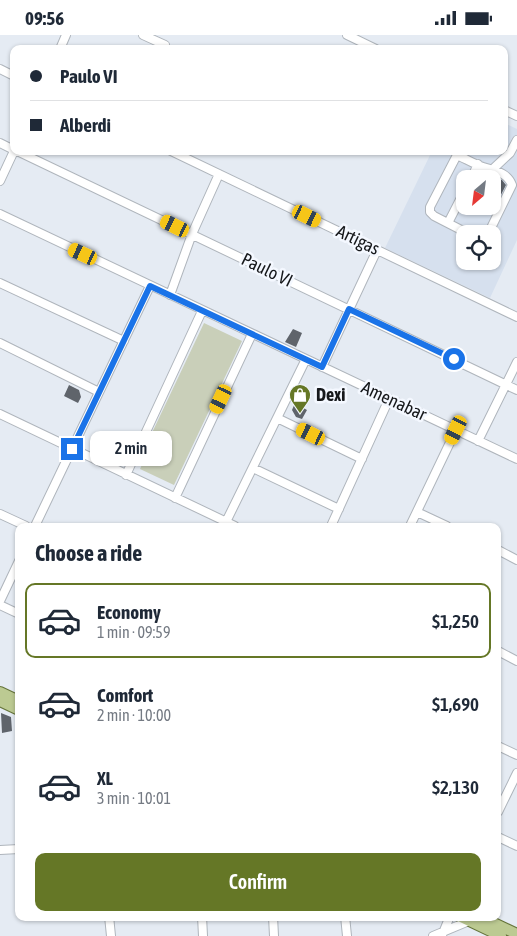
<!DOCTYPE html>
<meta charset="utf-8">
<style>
:root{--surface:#fff;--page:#f2f2f3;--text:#1f2937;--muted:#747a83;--line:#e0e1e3;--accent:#657726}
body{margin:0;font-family:"Asap Condensed",sans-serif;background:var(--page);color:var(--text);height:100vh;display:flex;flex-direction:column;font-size:19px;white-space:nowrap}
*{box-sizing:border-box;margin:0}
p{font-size:16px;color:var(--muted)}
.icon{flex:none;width:28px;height:28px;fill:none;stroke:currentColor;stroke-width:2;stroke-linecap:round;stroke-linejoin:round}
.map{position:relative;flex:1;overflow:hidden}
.drawer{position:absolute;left:15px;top:488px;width:486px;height:398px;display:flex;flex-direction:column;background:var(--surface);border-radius:10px;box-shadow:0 1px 4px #0004}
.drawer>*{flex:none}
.top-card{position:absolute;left:10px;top:10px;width:498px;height:110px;border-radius:10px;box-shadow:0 1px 4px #0004;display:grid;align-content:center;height:110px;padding:0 20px;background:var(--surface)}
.needle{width:32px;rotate:208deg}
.buttons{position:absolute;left:456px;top:135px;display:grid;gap:10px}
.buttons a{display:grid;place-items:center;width:45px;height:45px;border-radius:10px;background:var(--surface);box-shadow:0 1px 4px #0004;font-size:25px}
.end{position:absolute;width:22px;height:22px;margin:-11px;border:6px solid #1a73e8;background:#fff;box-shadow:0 0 0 2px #fff}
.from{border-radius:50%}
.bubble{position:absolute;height:35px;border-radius:10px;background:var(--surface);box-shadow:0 1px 4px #0004;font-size:16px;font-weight:600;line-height:35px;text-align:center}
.car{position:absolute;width:15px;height:30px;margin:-15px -8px;border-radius:6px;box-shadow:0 0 4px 1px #0007;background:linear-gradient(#f5c518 24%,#345 0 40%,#f5c518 0 76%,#345 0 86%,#f5c518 0)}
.top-card b{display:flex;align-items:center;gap:18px;height:48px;font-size:19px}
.top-card b+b{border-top:1px solid var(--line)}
.top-card i{width:12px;height:12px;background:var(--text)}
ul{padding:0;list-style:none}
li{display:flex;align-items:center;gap:15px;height:75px;margin:0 10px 8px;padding:0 10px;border:2px solid transparent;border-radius:10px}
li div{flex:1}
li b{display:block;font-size:19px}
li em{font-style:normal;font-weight:600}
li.selected{border-color:var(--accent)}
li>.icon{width:45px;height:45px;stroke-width:1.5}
h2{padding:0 20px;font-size:22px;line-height:60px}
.button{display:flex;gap:10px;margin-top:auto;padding:10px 20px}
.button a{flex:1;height:58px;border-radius:10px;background:var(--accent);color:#fff;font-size:20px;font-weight:600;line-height:58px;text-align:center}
.status{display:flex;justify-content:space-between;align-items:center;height:35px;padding:0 25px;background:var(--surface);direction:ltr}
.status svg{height:14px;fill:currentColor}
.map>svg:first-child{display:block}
</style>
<div class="status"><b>09:56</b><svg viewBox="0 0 49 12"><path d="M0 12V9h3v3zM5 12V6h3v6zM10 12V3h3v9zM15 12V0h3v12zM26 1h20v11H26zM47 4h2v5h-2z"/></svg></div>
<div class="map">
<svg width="517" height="901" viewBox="0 0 517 901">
<rect width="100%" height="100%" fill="#e5ebf3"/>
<!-- built -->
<path fill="#d6e0ee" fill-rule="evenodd" d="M504,88L517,94V205L490,263L385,213L432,116H504ZM465,144H492V171H465ZM465,199H492V226H465Z"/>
<!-- green -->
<path fill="#c9cfb9" d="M204,288L242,306L174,450L140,434L145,423L141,421Z"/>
<!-- building -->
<path fill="#5f646b" d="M485,138L502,145L506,150L492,177V144H482Z
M293,294L302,298L296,312L285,307Z
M69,350L79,355L81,362L78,368L64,361Z
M295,368L307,375L302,384L296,382L292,375Z
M1,678L11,682L12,696L2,698Z"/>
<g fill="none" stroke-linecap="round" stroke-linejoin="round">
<!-- minor casing -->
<g stroke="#afb5bc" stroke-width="10">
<path id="minor" d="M143,0L165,10
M347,0L376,14
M60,14L66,0
M0,34L14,41
M504,75L517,81
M0,108L14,115
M17,116L517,355
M171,116L517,282
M494,133L510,118L517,105
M471,144L478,129
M0,146L14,116
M0,179L517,424
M448,188L465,155
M469,199L434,181L430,177V172L457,120C466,124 474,129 483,132C495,136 507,137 512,150L491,193L485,199
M0,248L124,306
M170,260L192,199L219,139
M0,308L99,357
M322,332L377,215
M0,379L235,491
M277,383L362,424
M478,406L517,327
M253,433L339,474
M126,440L202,276
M175,463L252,299
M417,477L447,491
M0,479L26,491
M35,491L150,251
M224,491L306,324
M331,491L389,364
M410,491L456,395
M498,515L517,525
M0,566L19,526
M0,570L19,579
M498,616L517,626
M498,711L517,720
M498,777L517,738
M498,802L517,811
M0,815L19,814
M109,881L111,901
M202,881L203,901
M273,881L274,901
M345,881L347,901
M443,898L450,881
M433,901L469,886"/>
</g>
<!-- major casing -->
<g stroke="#65743a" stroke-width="12">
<path id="major" d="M0,657L19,666
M0,666L19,675
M459,881L501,901
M479,881L517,899"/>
</g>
<!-- minor -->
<use href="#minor" stroke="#fff" stroke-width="8"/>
<!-- major -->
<use href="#major" stroke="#bcca92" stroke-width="10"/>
</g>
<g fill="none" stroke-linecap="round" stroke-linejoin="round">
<!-- route -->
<path stroke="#1a73e8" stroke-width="6" d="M72,414L150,251L322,332L349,274L454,324"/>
</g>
<!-- icons -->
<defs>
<g id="shop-pin" transform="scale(1.125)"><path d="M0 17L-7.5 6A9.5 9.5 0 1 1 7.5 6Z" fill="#657726" stroke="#f4f8ff"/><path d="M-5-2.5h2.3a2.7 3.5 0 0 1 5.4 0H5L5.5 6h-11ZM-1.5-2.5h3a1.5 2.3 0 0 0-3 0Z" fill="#fff"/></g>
</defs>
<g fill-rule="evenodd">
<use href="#shop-pin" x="300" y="360"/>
</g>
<g text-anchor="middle" stroke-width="5" stroke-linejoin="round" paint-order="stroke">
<!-- street labels -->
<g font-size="18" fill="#16181b" stroke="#f4f8ff">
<text transform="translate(358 205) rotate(26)" y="6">Artigas</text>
<text transform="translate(267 235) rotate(26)" y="6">Paulo VI</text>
<text transform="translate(394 366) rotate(25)" y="6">Amenabar</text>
</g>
<!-- poi labels -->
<g font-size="18" font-weight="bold" fill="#16181b" stroke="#f4f8ff" text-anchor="start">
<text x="316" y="366">Dexi</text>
</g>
</g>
</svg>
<div class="buttons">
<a><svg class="needle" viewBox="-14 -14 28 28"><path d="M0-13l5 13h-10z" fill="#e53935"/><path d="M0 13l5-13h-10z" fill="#747a83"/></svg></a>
<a><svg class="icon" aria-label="locate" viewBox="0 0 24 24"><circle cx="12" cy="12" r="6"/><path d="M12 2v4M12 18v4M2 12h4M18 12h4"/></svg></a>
</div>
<i class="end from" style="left:454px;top:324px"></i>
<i class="end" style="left:72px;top:414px"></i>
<div class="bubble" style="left:90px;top:396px;width:82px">2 min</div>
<i class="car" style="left:307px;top:181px;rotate:116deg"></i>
<i class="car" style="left:175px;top:191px;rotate:296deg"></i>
<i class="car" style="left:83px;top:219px;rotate:295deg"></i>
<i class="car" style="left:221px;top:364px;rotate:205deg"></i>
<i class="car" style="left:456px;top:395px;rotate:206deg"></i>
<i class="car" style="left:311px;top:399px;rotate:296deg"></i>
<div class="top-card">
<b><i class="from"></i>Paulo VI</b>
<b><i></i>Alberdi</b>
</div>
<section class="drawer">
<h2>Choose a ride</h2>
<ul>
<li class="selected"><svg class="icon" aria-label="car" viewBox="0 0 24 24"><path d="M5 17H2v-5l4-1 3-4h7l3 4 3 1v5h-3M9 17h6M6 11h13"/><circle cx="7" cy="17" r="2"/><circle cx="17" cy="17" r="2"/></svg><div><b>Economy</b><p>1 min · 09:59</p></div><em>$1,250</em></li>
<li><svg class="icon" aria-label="car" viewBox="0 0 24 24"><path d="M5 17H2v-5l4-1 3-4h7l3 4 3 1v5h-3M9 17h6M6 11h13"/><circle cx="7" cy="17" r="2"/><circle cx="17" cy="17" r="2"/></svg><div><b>Comfort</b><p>2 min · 10:00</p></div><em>$1,690</em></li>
<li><svg class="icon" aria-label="car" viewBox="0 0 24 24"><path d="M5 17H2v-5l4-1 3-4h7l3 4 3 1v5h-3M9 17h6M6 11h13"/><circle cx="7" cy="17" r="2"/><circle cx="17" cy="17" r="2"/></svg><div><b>XL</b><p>3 min · 10:01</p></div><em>$2,130</em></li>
</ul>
<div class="button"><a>Confirm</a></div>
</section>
</div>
